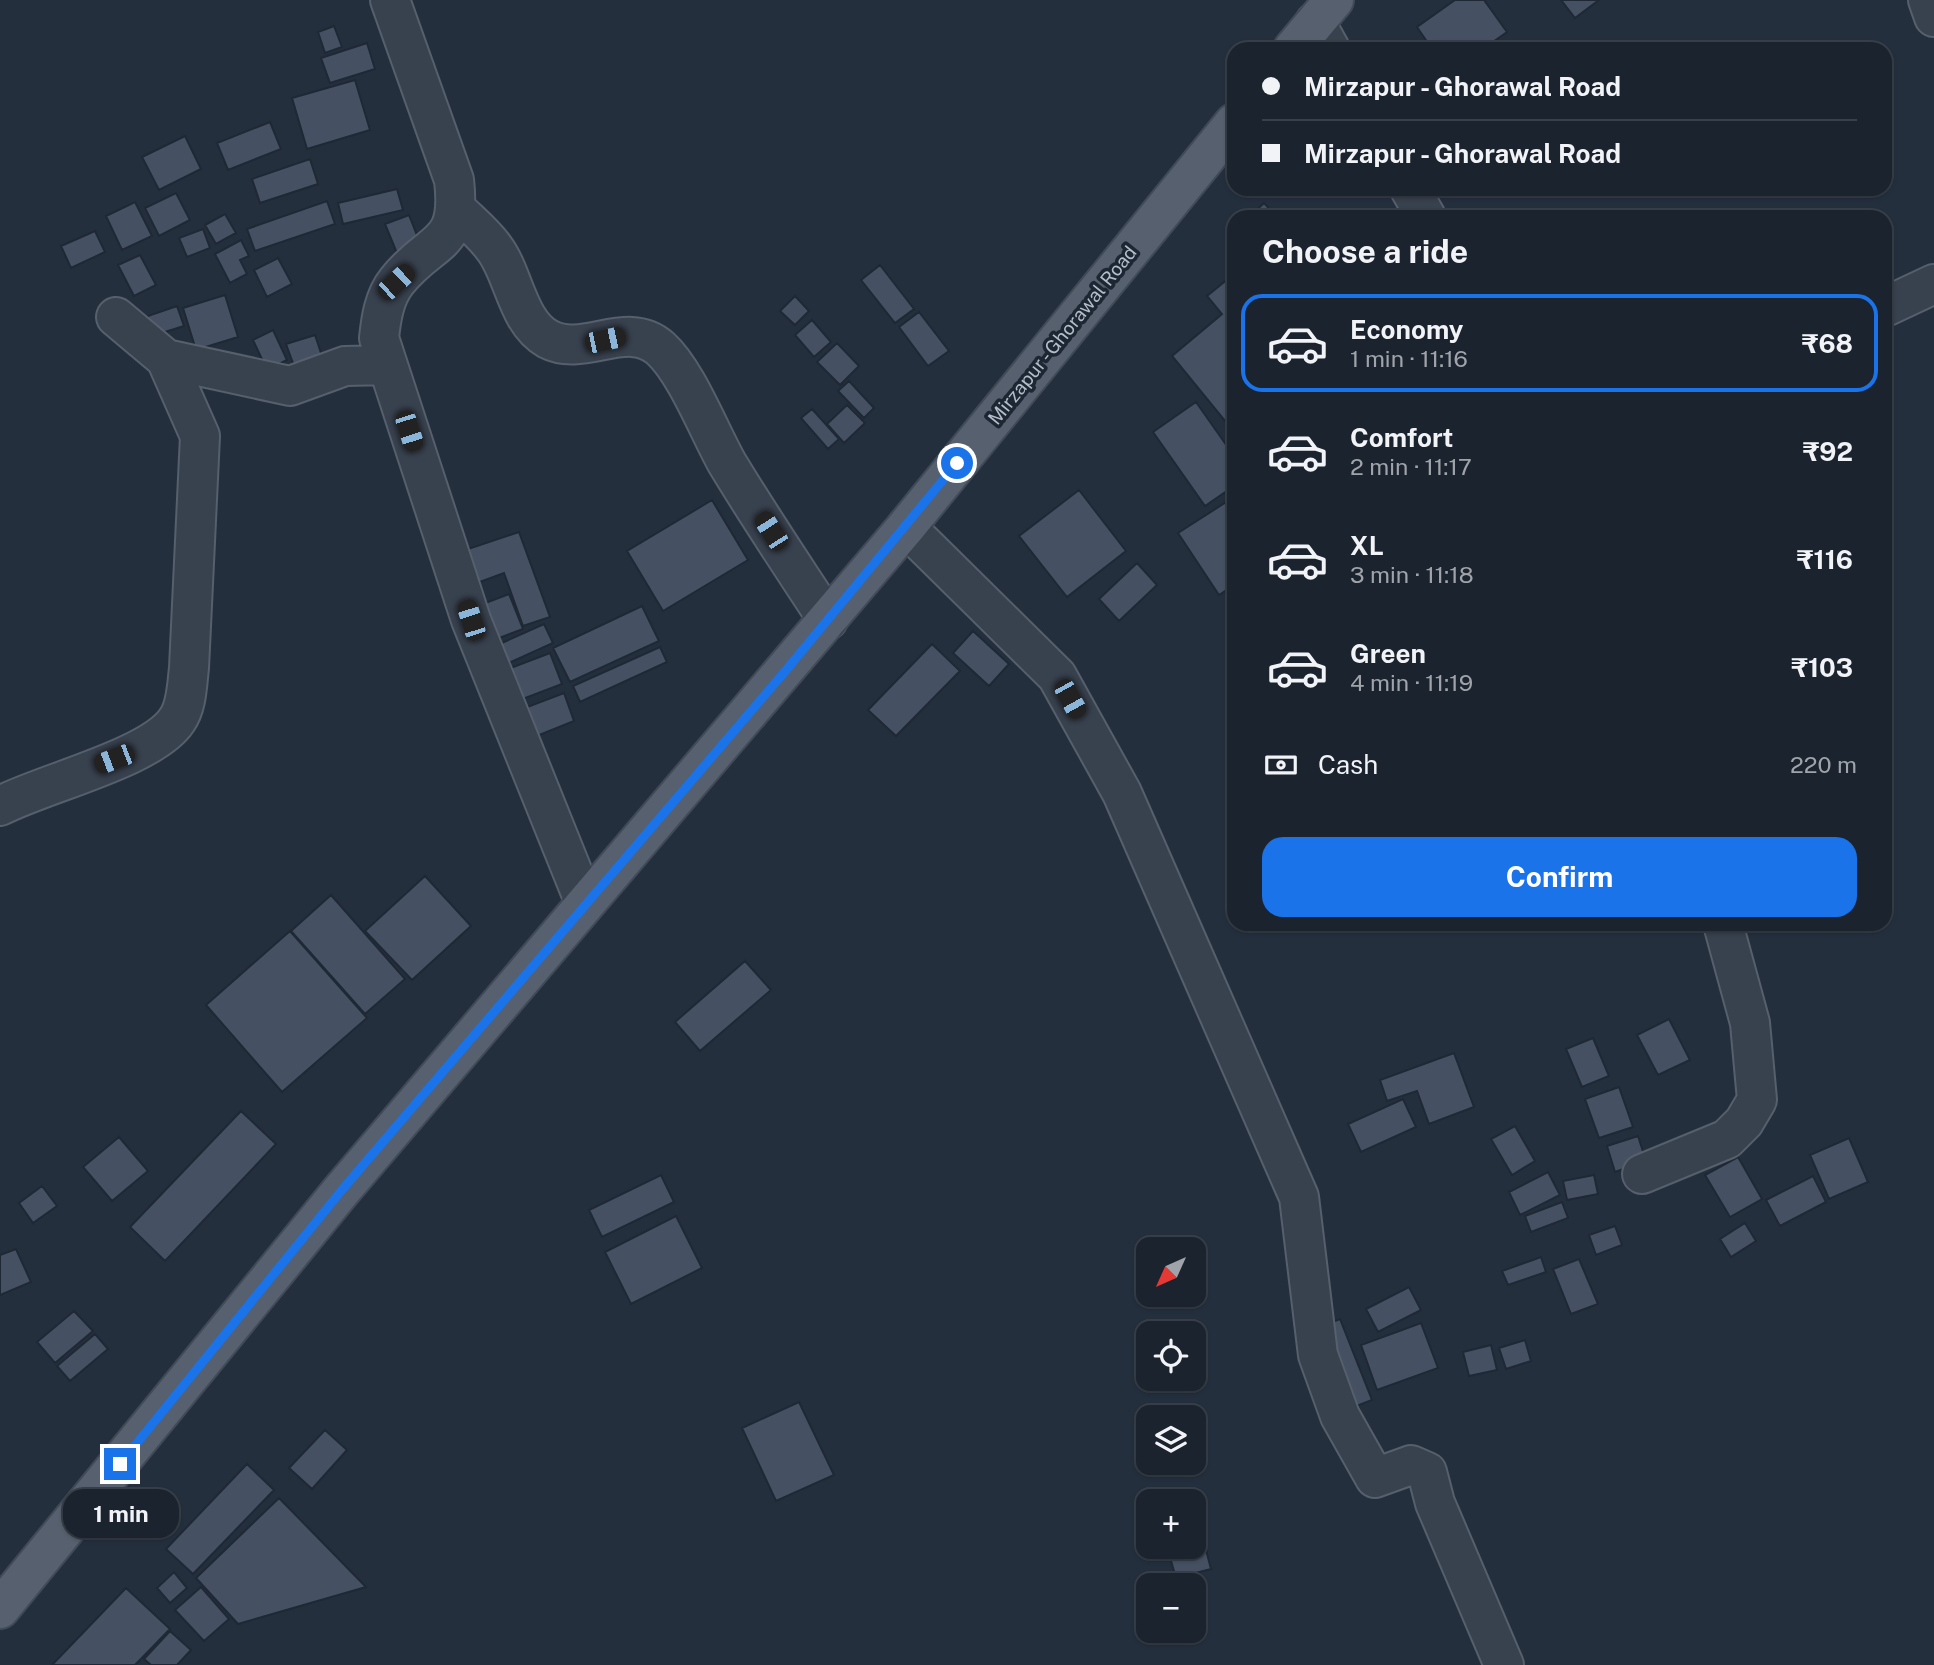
<!DOCTYPE html>
<meta charset="utf-8">
<style>
:root{--surface:#1b232e;--page:#242b36;--text:#f1f3f6;--muted:#a0a4aa;--line:#39404a;--accent:#1a73e8}
body{margin:0;font-family:"Public Sans",sans-serif;background:var(--page);color:var(--text);height:100vh;display:flex;flex-direction:column;font-size:26px;white-space:nowrap}
*{box-sizing:border-box;margin:0}
p{font-size:23px;color:var(--muted)}
.icon{flex:none;width:38px;height:38px;fill:none;stroke:currentColor;stroke-width:2;stroke-linecap:round;stroke-linejoin:round}
.map{position:relative;flex:1;overflow:hidden}
.panel{position:absolute;left:1227px;top:210px;width:665px;height:721px;display:flex;flex-direction:column;background:var(--surface);border-radius:21px;box-shadow:0 2px 5px #0004,0 0 0 2px var(--line)}
.panel>*{flex:none}
.banner{position:absolute;left:1227px;top:42px;width:665px;height:154px;border-radius:21px;box-shadow:0 2px 5px #0004,0 0 0 2px var(--line);display:grid;align-content:center;height:154px;padding:0 35px;background:var(--surface)}
.needle{width:46px;rotate:225deg}
.tools{position:absolute;left:1136px;top:1237px;display:grid;gap:14px}
.tools a{display:grid;place-items:center;width:70px;height:70px;border-radius:14px;background:var(--surface);box-shadow:0 2px 5px #0004,0 0 0 2px var(--line);font-size:35px}
.end{position:absolute;width:32px;height:32px;margin:-16px;border:9px solid #1a73e8;background:#fff;box-shadow:0 0 0 4px #fff}
.from{border-radius:50%}
.bubble{position:absolute;height:49px;border-radius:21px;background:var(--surface);box-shadow:0 2px 5px #0004,0 0 0 2px var(--line);font-size:23px;font-weight:700;line-height:49px;text-align:center}
.car{position:absolute;width:21px;height:42px;margin:-21px -10px;border-radius:9px;box-shadow:0 0 5px 2px #0007;background:linear-gradient(#222 24%,#8ab4d8 0 40%,#222 0 76%,#8ab4d8 0 86%,#222 0)}
.banner b{display:flex;align-items:center;gap:24px;height:66px;font-size:26px}
.banner b+b{border-top:2px solid var(--line)}
.banner i{width:18px;height:18px;background:var(--text)}
ul{padding:0;list-style:none}
li{display:flex;align-items:center;gap:21px;height:98px;margin:0 14px 10px;padding:0 21px;border:4px solid transparent;border-radius:21px}
li div{flex:1}
li b{display:block;font-size:26px}
li em{font-style:normal;font-weight:700}
li.on{border-color:var(--accent)}
li>.icon{width:63px;height:63px;stroke-width:1.5}
h2{padding:0 35px;font-size:32px;line-height:84px}
.pay{display:flex;align-items:center;gap:18px;height:77px;padding:0 35px;font-size:26px}
.pay p{margin-inline-start:auto}
.cta{display:flex;gap:14px;margin-top:auto;padding:14px 35px}
.cta a{flex:1;height:80px;border-radius:21px;background:var(--accent);color:#fff;font-size:28px;font-weight:700;line-height:80px;text-align:center}
.map>svg:first-child{display:block}
</style>
<div class="map">
<svg width="1934" height="1665" viewBox="0 0 1934 1665">
<rect width="100%" height="100%" fill="#242f3e"/>
<!-- building -->
<path fill="#455162" stroke="#1f2835" stroke-width="2" d="M1455,0H1484L1507,32L1483,49H1432L1417,27Z
M1561,0H1599L1575,18Z
M334,26L342,47L325,53L318,32Z
M367,43L375,69L330,83L321,58Z
M355,80L370,130L307,149L292,98Z
M270,122L281,149L228,170L217,143Z
M185,136L201,169L159,190L142,157Z
M310,159L318,184L260,203L252,179Z
M397,189L403,210L343,224L338,203Z
M176,193L190,220L159,236L145,208Z
M327,201L335,224L255,251L247,229Z
M135,202L152,236L122,250L106,216Z
M1264,203L1277,217H1249Z
M225,214L236,233L216,244L205,225Z
M409,215L422,248L399,258L385,224Z
M203,229L210,248L187,257L179,238Z
M95,231L105,252L71,268L61,246Z
M241,240L249,256L240,260L247,274L230,283L215,254Z
M140,255L156,285L134,296L118,265Z
M278,258L292,284L267,297L254,270Z
M880,265L914,309L895,323L861,280Z
M1234,274V432L1172,356L1222,314L1207,296Z
M225,295L238,337L196,350L183,308Z
M795,296L809,311L795,325L780,311Z
M177,306L184,326L149,337L142,318Z
M919,312L949,351L928,366L899,327Z
M812,320L831,342L814,357L795,335Z
M273,330L287,360L267,370L253,340Z
M315,335L326,368L298,377L286,344Z
M837,343L859,366L840,385L817,362Z
M849,381L874,408L864,418L838,391Z
M1196,402L1234,456V486L1205,506L1153,432Z
M847,405L865,423L844,443L827,424Z
M812,409L839,439L828,449L801,418Z
M1079,490L1126,551L1067,597L1019,536Z
M1234,497V585L1219,595L1178,533Z
M712,500L748,560L663,611L627,551Z
M519,532L550,617L523,626L504,573L477,583L465,550Z
M1137,563L1157,585L1119,621L1099,599Z
M509,594L523,629L494,640L480,605Z
M642,606L659,641L570,682L553,648Z
M544,624L553,643L502,666L493,647Z
M973,631L1009,664L989,686L953,653Z
M932,644L960,671L896,736L868,710Z
M660,647L667,662L580,702L573,686Z
M550,653L562,684L520,700L508,669Z
M564,693L574,721L532,738L522,709Z
M425,876L471,926L412,980L365,931Z
M331,895L405,979L365,1014L291,931Z
M290,931L367,1018L282,1092L206,1005Z
M745,961L771,990L700,1051L675,1022Z
M1669,1019L1690,1060L1658,1075L1637,1035Z
M1593,1038L1609,1076L1582,1087L1566,1049Z
M1454,1053L1474,1107L1429,1124L1417,1091L1387,1101L1380,1080Z
M1619,1087L1633,1127L1599,1138L1585,1099Z
M1403,1099L1416,1127L1361,1152L1348,1124Z
M241,1111L276,1144L165,1261L130,1227Z
M1515,1126L1535,1161L1512,1175L1491,1139Z
M1638,1136L1646,1161L1615,1172L1607,1146Z
M119,1137L148,1171L112,1201L83,1167Z
M1849,1138L1868,1182L1829,1199L1810,1155Z
M1738,1157L1762,1199L1730,1217L1705,1175Z
M1548,1172L1560,1195L1520,1215L1509,1192Z
M661,1175L674,1202L602,1237L589,1210Z
M1594,1175L1598,1194L1567,1200L1563,1181Z
M1813,1176L1826,1202L1780,1226L1766,1200Z
M42,1186L57,1206L33,1223L19,1203Z
M1562,1202L1568,1218L1531,1232L1525,1216Z
M676,1216L702,1268L631,1304L605,1252Z
M1745,1223L1756,1241L1731,1257L1720,1239Z
M1615,1226L1622,1245L1596,1255L1589,1235Z
M16,1249L31,1282L0,1295V1255Z
M1541,1257L1546,1272L1508,1285L1502,1271Z
M1579,1259L1598,1304L1571,1314L1553,1269Z
M1409,1287L1421,1310L1378,1332L1366,1309Z
M74,1311L93,1331L55,1363L37,1342Z
M1340,1319L1372,1400L1349,1409L1317,1328Z
M1421,1323L1438,1368L1377,1390L1361,1345Z
M95,1334L108,1349L70,1381L57,1366Z
M1525,1340L1531,1361L1506,1369L1499,1348Z
M1491,1345L1497,1370L1469,1376L1463,1352Z
M799,1402L834,1475L776,1501L742,1428Z
M325,1430L347,1450L312,1489L289,1468Z
M247,1464L274,1490L193,1574L166,1549Z
M279,1498L366,1587L238,1624L196,1578Z
M1199,1523L1211,1569L1176,1578L1167,1547H1194V1525Z
M174,1572L187,1588L170,1603L157,1588Z
M201,1587L229,1619L204,1641L175,1610Z
M126,1588L170,1629L135,1665H52Z
M170,1631L191,1650L177,1665H151L144,1659Z"/>
<g fill="none" stroke-linecap="round" stroke-linejoin="round">
<!-- minor casing -->
<g stroke="#565f6c" stroke-width="42">
<path id="minor" d="M390,0L454,180C462,249 432,237 397,281C384,297 381,319 379,338L471,620L585,903
M1928,0L1934,17
M1315,22L1330,49
M1410,189L1426,217
M457,210C469,222 484,234 494,248C514,274 517,322 548,339C584,358 627,319 660,348C686,371 709,431 727,463C759,516 794,568 828,620
M1885,307L1934,284
M116,317L166,359L290,386L345,366L387,365
M906,527L1057,676L1122,793L1299,1197L1318,1355L1340,1416L1375,1478L1411,1465L1427,1472L1435,1503L1504,1665
M0,806C44,783 152,758 177,720C187,706 187,684 189,668L200,436L166,359
M1642,1174L1727,1139L1744,1122L1757,1100L1750,1023L1723,924"/>
</g>
<!-- major casing -->
<g stroke="#414a57" stroke-width="42">
<path id="major" d="M1293,49L1334,0
M0,1609L341,1191L906,527L1234,123"/>
</g>
<!-- minor -->
<use href="#minor" stroke="#38414e" stroke-width="38"/>
<!-- major -->
<use href="#major" stroke="#56606e" stroke-width="38"/>
</g>
<g fill="none" stroke-linecap="round" stroke-linejoin="round">
<!-- route -->
<path stroke="#1a73e8" stroke-width="9" d="M120,1464L341,1191L787,669L957,463"/>
</g>
<g text-anchor="middle" stroke-width="7" stroke-linejoin="round" paint-order="stroke">
<!-- street labels -->
<g font-size="19" fill="#b4bcc9" stroke="#1d2633">
<text transform="translate(1062 335) rotate(-51)" y="7">Mirzapur - Ghorawal Road</text>
</g>
</g>
</svg>
<div class="tools">
<a><svg class="needle" viewBox="-14 -14 28 28"><path d="M0-13l5 13h-10z" fill="#e53935"/><path d="M0 13l5-13h-10z" fill="#a0a4aa"/></svg></a>
<a><svg class="icon" aria-label="locate" viewBox="0 0 24 24"><circle cx="12" cy="12" r="6"/><path d="M12 2v4M12 18v4M2 12h4M18 12h4"/></svg></a>
<a><svg class="icon" aria-label="layers" viewBox="0 0 24 24"><path d="M12 4l9 5-9 5-9-5zM3 14l9 5 9-5"/></svg></a>
<a>+</a>
<a>−</a>
</div>
<i class="end from" style="left:957px;top:463px"></i>
<i class="end" style="left:120px;top:1464px"></i>
<div class="bubble" style="left:63px;top:1489px;width:116px">1 min</div>
<i class="car" style="left:396px;top:282px;rotate:47deg"></i>
<i class="car" style="left:605px;top:340px;rotate:78deg"></i>
<i class="car" style="left:409px;top:431px;rotate:162deg"></i>
<i class="car" style="left:771px;top:531px;rotate:327deg"></i>
<i class="car" style="left:471px;top:620px;rotate:342deg"></i>
<i class="car" style="left:1070px;top:699px;rotate:151deg"></i>
<i class="car" style="left:114px;top:759px;rotate:249deg"></i>
<div class="banner">
<b><i class="from"></i>Mirzapur - Ghorawal Road</b>
<b><i></i>Mirzapur - Ghorawal Road</b>
</div>
<section class="panel">
<h2>Choose a ride</h2>
<ul>
<li class="on"><svg class="icon" aria-label="car" viewBox="0 0 24 24"><path d="M5 17H2v-5l4-1 3-4h7l3 4 3 1v5h-3M9 17h6M6 11h13"/><circle cx="7" cy="17" r="2"/><circle cx="17" cy="17" r="2"/></svg><div><b>Economy</b><p>1 min · 11:16</p></div><em>₹68</em></li>
<li><svg class="icon" aria-label="car" viewBox="0 0 24 24"><path d="M5 17H2v-5l4-1 3-4h7l3 4 3 1v5h-3M9 17h6M6 11h13"/><circle cx="7" cy="17" r="2"/><circle cx="17" cy="17" r="2"/></svg><div><b>Comfort</b><p>2 min · 11:17</p></div><em>₹92</em></li>
<li><svg class="icon" aria-label="car" viewBox="0 0 24 24"><path d="M5 17H2v-5l4-1 3-4h7l3 4 3 1v5h-3M9 17h6M6 11h13"/><circle cx="7" cy="17" r="2"/><circle cx="17" cy="17" r="2"/></svg><div><b>XL</b><p>3 min · 11:18</p></div><em>₹116</em></li>
<li><svg class="icon" aria-label="car" viewBox="0 0 24 24"><path d="M5 17H2v-5l4-1 3-4h7l3 4 3 1v5h-3M9 17h6M6 11h13"/><circle cx="7" cy="17" r="2"/><circle cx="17" cy="17" r="2"/></svg><div><b>Green</b><p>4 min · 11:19</p></div><em>₹103</em></li>
</ul>
<div class="pay"><svg class="icon" aria-label="cash" viewBox="0 0 24 24"><path d="M3 7h18v10H3z"/><circle cx="12" cy="12" r="2"/></svg>Cash<p>220 m</p></div>
<div class="cta"><a>Confirm</a></div>
</section>
</div>
